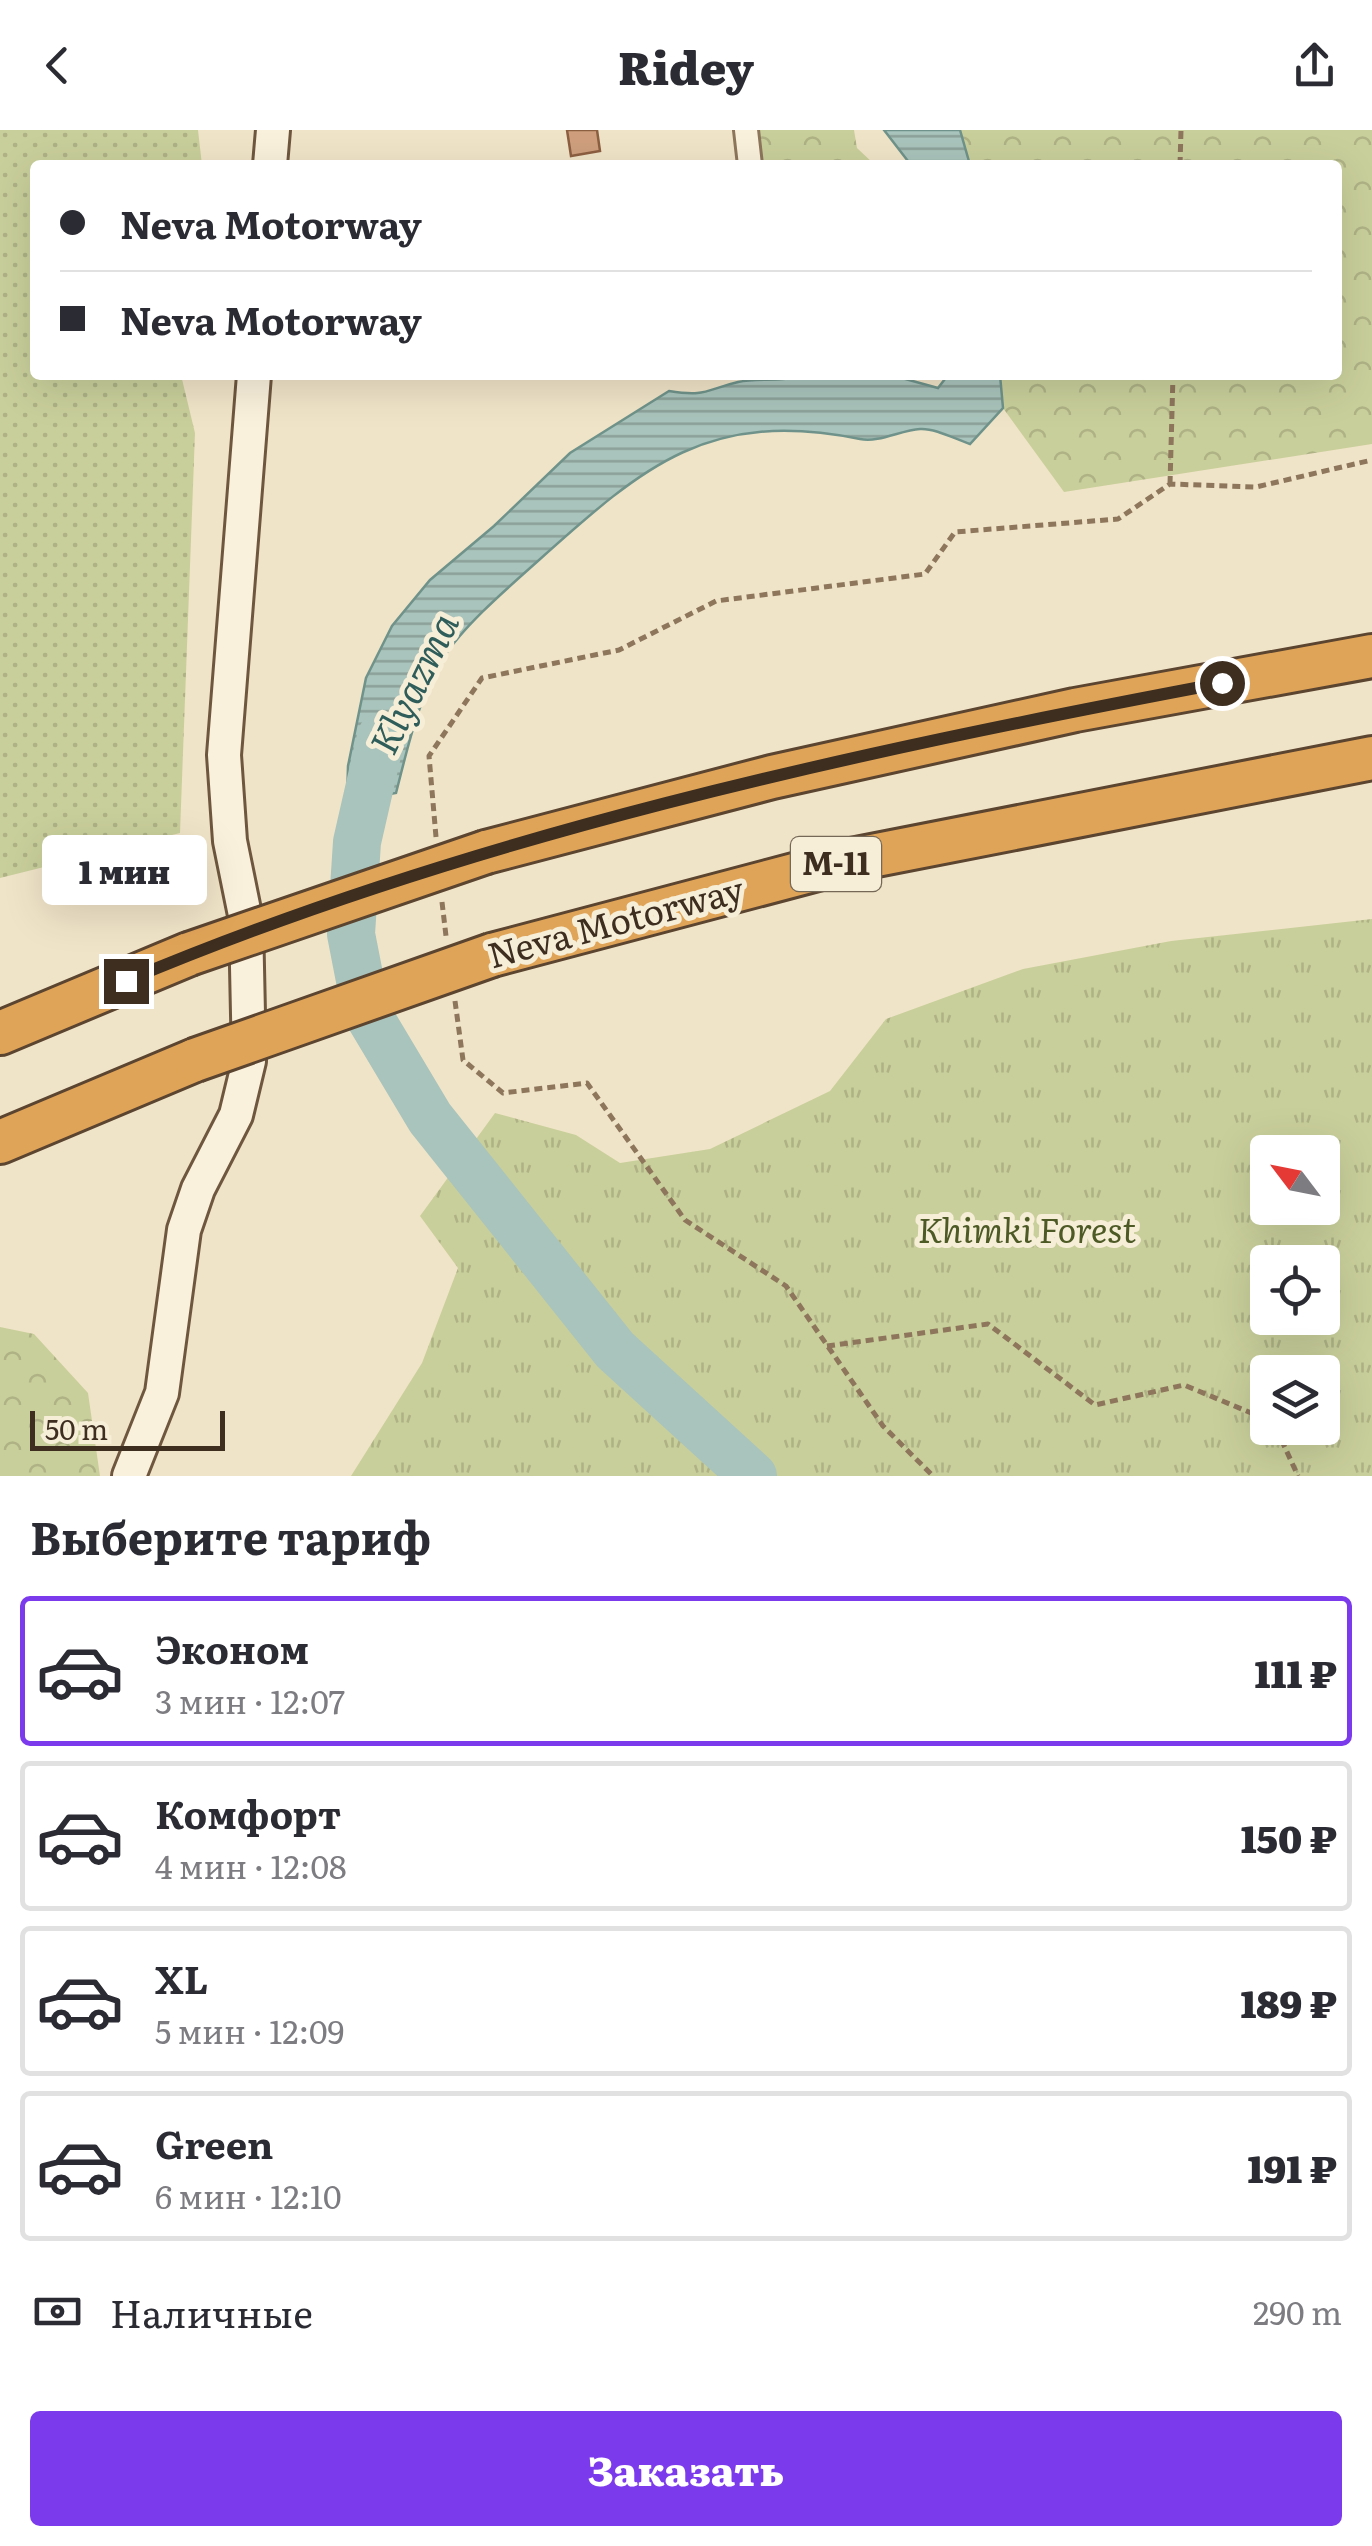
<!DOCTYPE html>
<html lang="ru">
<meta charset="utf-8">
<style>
:root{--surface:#fff;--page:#f2f2f3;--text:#2b2b33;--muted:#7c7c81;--line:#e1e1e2;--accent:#7c3aed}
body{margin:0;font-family:Literata,serif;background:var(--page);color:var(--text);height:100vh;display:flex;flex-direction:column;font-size:38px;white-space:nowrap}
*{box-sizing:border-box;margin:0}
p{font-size:32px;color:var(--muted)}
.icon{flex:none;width:55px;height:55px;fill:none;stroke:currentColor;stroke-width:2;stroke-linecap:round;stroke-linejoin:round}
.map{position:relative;height:1346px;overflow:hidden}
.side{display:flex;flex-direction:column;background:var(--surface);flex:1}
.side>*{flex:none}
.hud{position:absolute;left:30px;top:30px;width:1312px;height:220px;border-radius:10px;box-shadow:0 10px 40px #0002;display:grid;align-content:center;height:220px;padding:0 30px;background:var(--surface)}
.needle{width:65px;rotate:302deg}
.tools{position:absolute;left:1250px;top:1005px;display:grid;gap:20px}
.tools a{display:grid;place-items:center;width:90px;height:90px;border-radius:10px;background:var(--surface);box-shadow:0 10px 40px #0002;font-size:50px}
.scale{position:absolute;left:30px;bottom:25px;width:195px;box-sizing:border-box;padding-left:10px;border:5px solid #3d2e20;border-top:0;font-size:28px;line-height:35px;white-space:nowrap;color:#3d2e20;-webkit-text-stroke:8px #f7eed8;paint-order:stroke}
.end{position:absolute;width:45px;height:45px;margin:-22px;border:12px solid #3d2e20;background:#fff;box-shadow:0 0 0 5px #fff}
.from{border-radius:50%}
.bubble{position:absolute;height:70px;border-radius:10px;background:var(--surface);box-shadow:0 10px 40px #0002;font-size:32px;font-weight:800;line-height:70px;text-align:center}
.hud b{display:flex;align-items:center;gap:35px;height:95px;font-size:38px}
.hud b+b{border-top:2px solid var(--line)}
.hud i{width:25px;height:25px;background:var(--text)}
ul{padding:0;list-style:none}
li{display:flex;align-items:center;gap:30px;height:150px;margin:0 20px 15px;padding:0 10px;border:5px solid var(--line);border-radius:10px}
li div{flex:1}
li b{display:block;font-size:38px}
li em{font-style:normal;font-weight:800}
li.on{border-color:var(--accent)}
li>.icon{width:90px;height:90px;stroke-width:1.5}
h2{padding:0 30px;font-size:45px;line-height:120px}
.pay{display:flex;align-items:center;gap:25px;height:110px;padding:0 30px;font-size:38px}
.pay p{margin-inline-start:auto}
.button{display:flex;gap:20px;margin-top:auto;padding:20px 30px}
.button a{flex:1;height:115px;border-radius:10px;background:var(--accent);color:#fff;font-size:40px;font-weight:800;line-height:115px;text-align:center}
header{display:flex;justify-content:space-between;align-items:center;height:130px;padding:0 30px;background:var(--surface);font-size:45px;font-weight:800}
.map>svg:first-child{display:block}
</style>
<header><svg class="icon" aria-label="back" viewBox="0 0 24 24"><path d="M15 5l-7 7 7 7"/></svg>Ridey<svg class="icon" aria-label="share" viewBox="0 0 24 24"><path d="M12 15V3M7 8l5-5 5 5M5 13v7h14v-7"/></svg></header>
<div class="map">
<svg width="1372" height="1346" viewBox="0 0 1372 1346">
<defs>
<pattern id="grass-dots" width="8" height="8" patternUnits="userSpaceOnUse" patternTransform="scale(2.5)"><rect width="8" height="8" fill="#c9cf9b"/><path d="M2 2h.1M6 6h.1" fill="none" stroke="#aeb285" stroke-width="1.8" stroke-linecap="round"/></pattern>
<pattern id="forest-crowns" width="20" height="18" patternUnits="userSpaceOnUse" patternTransform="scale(2.5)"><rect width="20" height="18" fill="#c9cf9b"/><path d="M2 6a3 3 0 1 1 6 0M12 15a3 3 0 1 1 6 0" fill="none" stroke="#aeb285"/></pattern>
<pattern id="park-tufts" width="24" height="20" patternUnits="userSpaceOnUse" patternTransform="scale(2.5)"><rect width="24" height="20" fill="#c9cf9b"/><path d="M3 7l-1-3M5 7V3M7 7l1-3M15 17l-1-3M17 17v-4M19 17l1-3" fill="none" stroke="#aeb285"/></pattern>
<pattern id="water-rules" width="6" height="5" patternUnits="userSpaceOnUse" patternTransform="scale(2.5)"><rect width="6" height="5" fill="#a9c4bc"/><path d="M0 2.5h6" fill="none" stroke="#8ba098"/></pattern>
</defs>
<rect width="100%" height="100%" fill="#f0e4c8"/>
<!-- grass -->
<path fill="url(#grass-dots)" d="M0,0H198L202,35H35V245H181L195,303L180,703L0,748Z"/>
<!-- forest -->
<path fill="url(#forest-crowns)" d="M754,0H854L857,18L875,35H758Z
M960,0H1372V314L1064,362L1003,278L1000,245H1338V35H970Z
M0,1197L34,1204L88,1263L100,1346H0Z"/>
<!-- park -->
<path fill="url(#park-tufts)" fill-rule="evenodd" d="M1372,789V1346H351L422,1233L458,1138L420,1086L495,983L576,1005L620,1033L710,1019L830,961L886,889L1023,839L1171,811ZM1268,1022H1322V1078H1268ZM1268,1132H1322V1188H1268ZM1268,1242H1322V1298H1268Z"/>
<!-- water -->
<path fill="url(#water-rules)" stroke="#6f938a" stroke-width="2.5" d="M884,0H960L970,35H911Z
M801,245H891L938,258L948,245H1000L1003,278L970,314C955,309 935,298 920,299C901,300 879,313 860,309C709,279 646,334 539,430C510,456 464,495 444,527C418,568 408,617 396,663L347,672L348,636L366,548L392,496L430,450L494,396L570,323L669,261C706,267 705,260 738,252C759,247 780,253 801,245Z"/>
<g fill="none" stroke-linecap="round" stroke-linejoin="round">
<!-- river -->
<path stroke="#a9c4bc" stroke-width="48" d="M381,607L357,712L351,804L366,881L430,988L615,1220L753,1346"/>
</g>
<!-- building -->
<path fill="#cf9f7d" stroke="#8d5f41" stroke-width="2.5" d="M567,0H597L600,21L571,26Z"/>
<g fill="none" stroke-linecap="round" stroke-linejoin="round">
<!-- street casing -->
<g stroke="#8d765c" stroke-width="28">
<path id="street" d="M746,0L750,35"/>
</g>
<!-- secondary casing -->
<g stroke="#6f573f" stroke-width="38">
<path id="secondary" d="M270,35L273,0
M129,1346L162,1263L184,1100L198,1059L236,985L249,931L246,790L230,711L224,625L254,245"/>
</g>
<!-- highway casing -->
<g stroke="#5b4430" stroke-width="48">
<path id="highway" d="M486,722L772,647L1075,580L1372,526
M492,825L851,730L1372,628
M0,903L189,824
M0,1012L195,930"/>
</g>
<!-- path -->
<path stroke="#8d765c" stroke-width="5" stroke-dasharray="8 5" stroke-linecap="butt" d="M1180,35L1181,0
M1170,354L1173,245
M436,707L429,626L482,548L619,520L716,471L925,444L955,402L1118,389L1170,354L1256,357L1372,330
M442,772L446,806
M455,871L463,930L503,963L587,953L685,1090L786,1156L883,1296L933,1346
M827,1216L988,1194L1095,1275L1184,1255L1268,1290
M1276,1298L1298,1346"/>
<!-- street -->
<use href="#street" stroke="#faf1dc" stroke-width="22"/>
<!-- secondary -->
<use href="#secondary" stroke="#faf1dc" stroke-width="32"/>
<!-- highway -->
<use href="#highway" stroke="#e0a458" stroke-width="42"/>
<!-- highway-bridge casing -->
<g stroke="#5b4430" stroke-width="48" stroke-linecap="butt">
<path id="highway-bridge" d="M189,824L486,722
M195,930L492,825"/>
</g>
<!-- highway-bridge -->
<use href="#highway-bridge" stroke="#e0a458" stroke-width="42"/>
</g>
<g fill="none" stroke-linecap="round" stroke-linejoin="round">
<!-- route -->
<path stroke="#3d2e20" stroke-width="12" d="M126,851C475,704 851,623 1222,553"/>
</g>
<g text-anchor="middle" stroke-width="10" stroke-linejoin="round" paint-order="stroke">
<!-- shield labels -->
<rect fill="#f7eed8" stroke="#756857" stroke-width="2.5" x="791" y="707" width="90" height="54" rx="8"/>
<g font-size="32" font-weight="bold" fill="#3d2e20">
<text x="836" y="745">М-11</text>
</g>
<!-- street labels -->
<g font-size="35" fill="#3d2e20" stroke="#f7eed8">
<text transform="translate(616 793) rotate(-15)" y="12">Neva Motorway</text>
</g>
<!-- park labels -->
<g font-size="35" font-style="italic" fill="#4d5a26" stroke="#f7eed8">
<text x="1027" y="1113">Khimki Forest</text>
</g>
<!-- water labels -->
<g font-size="38" font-style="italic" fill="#2f5d5a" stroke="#f7eed8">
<text transform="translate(415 554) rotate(-64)" y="13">Klyazma</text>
</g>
</g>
</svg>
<div class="tools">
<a><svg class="needle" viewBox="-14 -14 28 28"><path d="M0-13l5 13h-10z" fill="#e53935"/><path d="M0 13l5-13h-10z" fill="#7c7c81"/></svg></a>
<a><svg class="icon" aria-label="locate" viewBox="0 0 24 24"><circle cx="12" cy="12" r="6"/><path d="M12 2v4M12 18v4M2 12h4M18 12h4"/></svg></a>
<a><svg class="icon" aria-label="layers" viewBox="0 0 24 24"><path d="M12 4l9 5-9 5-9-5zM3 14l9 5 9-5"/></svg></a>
</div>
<div class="scale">50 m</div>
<i class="end from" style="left:1222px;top:553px"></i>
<i class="end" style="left:126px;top:851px"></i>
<div class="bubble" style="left:42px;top:705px;width:165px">1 мин</div>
<div class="hud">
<b><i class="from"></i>Neva Motorway</b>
<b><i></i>Neva Motorway</b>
</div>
</div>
<section class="side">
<h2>Выберите тариф</h2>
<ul>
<li class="on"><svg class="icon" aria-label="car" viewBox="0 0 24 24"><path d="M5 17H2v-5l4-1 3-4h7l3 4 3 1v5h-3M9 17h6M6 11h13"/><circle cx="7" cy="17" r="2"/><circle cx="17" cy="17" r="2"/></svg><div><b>Эконом</b><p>3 мин · 12:07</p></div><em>111 ₽</em></li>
<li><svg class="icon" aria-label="car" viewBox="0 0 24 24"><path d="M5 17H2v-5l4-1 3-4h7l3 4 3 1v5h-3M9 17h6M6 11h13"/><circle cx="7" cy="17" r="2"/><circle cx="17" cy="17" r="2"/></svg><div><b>Комфорт</b><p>4 мин · 12:08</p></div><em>150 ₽</em></li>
<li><svg class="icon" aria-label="car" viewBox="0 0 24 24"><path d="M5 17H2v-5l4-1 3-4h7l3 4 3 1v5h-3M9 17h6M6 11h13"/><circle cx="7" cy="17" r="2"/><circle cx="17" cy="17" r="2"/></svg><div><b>XL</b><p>5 мин · 12:09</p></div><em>189 ₽</em></li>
<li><svg class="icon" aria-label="car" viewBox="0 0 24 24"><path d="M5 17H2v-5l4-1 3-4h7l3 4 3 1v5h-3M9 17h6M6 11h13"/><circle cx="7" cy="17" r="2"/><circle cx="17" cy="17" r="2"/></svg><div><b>Green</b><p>6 мин · 12:10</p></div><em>191 ₽</em></li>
</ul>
<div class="pay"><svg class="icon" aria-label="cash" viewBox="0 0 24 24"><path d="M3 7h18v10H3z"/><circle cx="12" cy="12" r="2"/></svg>Наличные<p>290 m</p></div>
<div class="button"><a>Заказать</a></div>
</section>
